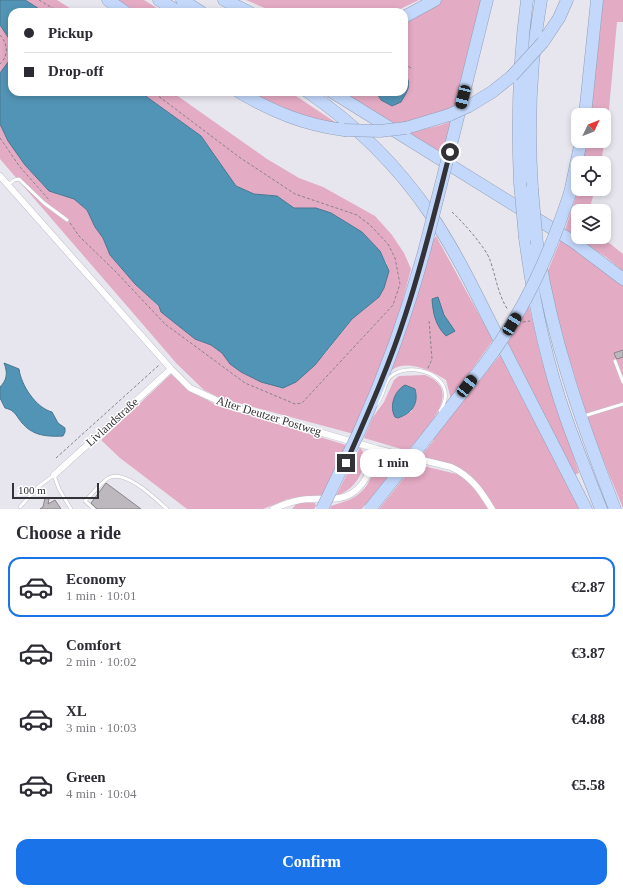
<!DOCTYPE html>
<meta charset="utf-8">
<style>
:root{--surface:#fff;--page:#f7f7f7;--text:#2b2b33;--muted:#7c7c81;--line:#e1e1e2;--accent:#1a73e8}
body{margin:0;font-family:"Times New Roman",serif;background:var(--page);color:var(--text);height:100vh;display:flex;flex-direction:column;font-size:15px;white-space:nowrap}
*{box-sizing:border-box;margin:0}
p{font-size:13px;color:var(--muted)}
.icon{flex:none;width:22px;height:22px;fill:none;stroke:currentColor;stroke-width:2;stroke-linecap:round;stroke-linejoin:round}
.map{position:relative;height:509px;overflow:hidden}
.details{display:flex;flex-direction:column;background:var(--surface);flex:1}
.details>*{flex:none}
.hud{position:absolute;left:8px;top:8px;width:400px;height:88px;border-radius:12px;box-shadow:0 2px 6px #0003;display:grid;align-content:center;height:88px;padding:0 16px;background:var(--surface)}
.needle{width:26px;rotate:47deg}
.controls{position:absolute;left:571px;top:108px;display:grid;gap:8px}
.controls a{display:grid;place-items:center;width:40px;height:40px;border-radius:8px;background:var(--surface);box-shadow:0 2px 6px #0003;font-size:20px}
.scale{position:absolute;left:12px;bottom:10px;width:87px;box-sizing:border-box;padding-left:4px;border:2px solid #333236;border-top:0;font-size:11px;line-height:14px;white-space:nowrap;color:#333236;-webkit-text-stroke:3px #fff;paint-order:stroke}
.end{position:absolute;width:18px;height:18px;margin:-9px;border:5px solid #333236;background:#fff;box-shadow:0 0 0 2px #fff}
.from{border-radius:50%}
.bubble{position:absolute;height:28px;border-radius:12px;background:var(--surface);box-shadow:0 2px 6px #0003;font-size:13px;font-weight:700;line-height:28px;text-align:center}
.car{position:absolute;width:12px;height:24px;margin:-12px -6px;border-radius:5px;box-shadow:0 0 3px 1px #0007;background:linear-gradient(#222 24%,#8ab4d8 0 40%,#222 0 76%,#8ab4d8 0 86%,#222 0)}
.hud b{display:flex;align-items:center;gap:14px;height:38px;font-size:15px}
.hud b+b{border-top:1px solid var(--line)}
.hud i{width:10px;height:10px;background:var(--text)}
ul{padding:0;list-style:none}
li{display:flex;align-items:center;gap:12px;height:60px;margin:0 8px 6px;padding:0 8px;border:2px solid transparent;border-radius:12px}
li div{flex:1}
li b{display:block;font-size:15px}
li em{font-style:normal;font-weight:700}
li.on{border-color:var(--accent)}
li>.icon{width:36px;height:36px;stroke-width:1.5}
h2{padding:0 16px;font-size:18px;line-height:48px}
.action{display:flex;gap:8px;margin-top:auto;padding:8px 16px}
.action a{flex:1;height:46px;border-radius:12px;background:var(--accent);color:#fff;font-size:16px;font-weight:700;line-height:46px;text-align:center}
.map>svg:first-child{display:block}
</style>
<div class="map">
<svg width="623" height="509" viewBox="0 0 623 509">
<rect width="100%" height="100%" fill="#e7e6ef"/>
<!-- green -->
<path fill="#e4abc4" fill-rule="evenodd" d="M25,0H57L76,12H44Z
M117,0H144L163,12H133Z
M246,0H419L394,12H274Z
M442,0H482L455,107L415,120L395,124L342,92H376L381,100L390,105L401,102L410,84L404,75V22Z
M603,0H623V22H617L608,120L601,163H582L587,141H604V115H591Z
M0,25L12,43L11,59L0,73Z
M140,92H172L267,159L299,178L323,187L375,216L392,235L404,253L411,269L400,311L383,365L354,434L220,398L204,390L177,364L0,159V124L25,165L49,191L74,199L87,210L95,227L103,238L110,255L135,284L159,307L161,312L195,339L211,345L222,353L230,364L241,372L281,388L324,355L352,319L375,300L387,264L379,250L362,232L331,213L316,208H294L277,196L254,194L236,186L201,136Z
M250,92H290L344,128C311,120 281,109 250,92Z
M452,121L442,153L409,133L441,125Z
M578,181V189H595L589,211H578V237C604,237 603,238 623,254V271L606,257L565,230L576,196L574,195Z
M436,236L493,340L451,399L446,380C432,371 406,359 392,370H390L431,243Z
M561,239L623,284V508L592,433L558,322L547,273Z
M529,306L541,358L579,473L574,475L506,345Z
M500,355L579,509H494C472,470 463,468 421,456L434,440L432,439Z
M171,374L189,390L218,406L346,445L322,496L288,499L263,509H187L120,458L101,440Z
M425,375C467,391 423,431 408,451L364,438L373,417L384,402L394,380L399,376ZM398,391L412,411L398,418L392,407Z
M360,447L366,457C362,476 355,489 336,496Z
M388,456L401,460L362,509H330L331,506C343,502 353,500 362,491C372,482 375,462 388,456Z
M415,464L461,475L473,486L488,509H379Z
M297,503H315L316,506L314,509H292Z"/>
<!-- water -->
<path fill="#5294b6" stroke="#497790" d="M0,0H25L44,12H12V43L0,25Z
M12,57V92H140L201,136L236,186L254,194L277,196L294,208H316L331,213L362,232L380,251L389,271L384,288L379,297L352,319L315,365L296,382L283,388L261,382L241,372L230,364L222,353L211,345L195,339L161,312L159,306L135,284L110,255L103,238L95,227L87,210L74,199L49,191L25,165L8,141L0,124V73Z
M404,75C414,83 406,93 401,102L392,106L381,100L376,92H404Z
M438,297L444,315L455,331L446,336C435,325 433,313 432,299Z
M4,363L19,369C21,385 36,408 52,412L58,423L65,428V432L63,436C44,437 30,435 19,419C14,412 13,410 5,408L0,398V387C7,380 8,373 4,363Z
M405,385L415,389C419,404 412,413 398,418L395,417C389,407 394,391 405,385Z"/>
<!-- building -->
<path fill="#bdb7be" stroke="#89848b" d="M623,350V357L617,359L616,358L614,353Z
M106,483L141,509H97L91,503Z
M45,498L49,499L48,504L55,500L61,509H40L43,507Z"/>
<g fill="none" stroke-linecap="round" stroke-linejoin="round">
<!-- service casing -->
<g stroke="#bebdc6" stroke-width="4">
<path id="service" d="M8,185L14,180L19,179L44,203L67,220
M615,361L623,382
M376,405C385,396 383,380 394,374C416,361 461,379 440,411
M584,416L623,404
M20,507L38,487L54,475L59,489L71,509
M94,509L85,501C92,494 99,485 107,479C123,467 155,498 167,509"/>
</g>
<!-- minor casing -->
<g stroke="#bebdc6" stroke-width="7">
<path id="minor" d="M0,176L171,369L190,388L227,405L377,449L451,467C471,476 481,491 492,509
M54,475L171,369
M273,509C282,505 290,502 300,500C327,495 348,508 366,478C371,469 374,458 377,449"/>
</g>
<!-- motorway casing -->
<g stroke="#919eb6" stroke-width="13">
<path id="motorway" d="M108,0L125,12
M159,0L179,12
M182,0L201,12
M224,0L249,12
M404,17L435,0
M543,42L559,18L567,0
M239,92C273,112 305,125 344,130
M308,92C356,125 398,166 431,215C459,256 479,301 502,345C530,400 558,454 586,509
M332,92L574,242L623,279
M469,106L492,92L512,76
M585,115L597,0
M406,128L449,115
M453,137L487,0
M520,183C517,122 519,61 527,0
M532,189C528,126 530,63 541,0
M570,193L581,141
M525,238C533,298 545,358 565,415C576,447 589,478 601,509
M537,244C552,339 580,419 615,509
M359,432C386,372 408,311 425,248
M421,445L483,366"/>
</g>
<!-- path -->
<path stroke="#85848a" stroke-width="1" stroke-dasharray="3 2" stroke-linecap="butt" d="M39,0L59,12
M0,35C8,44 9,55 0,64
M404,64L413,69
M0,138L20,167L50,201
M452,212C462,221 486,248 490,260C496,277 498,295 508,310
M70,223L79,236L116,272L165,324L245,383L295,404L302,403L393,305L400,284L395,258L388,244L370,225L357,215L295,194L239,157L153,92
M523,322L530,321
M428,368L432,359L429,320
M56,458L159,365"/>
<!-- service -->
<use href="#service" stroke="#fff" stroke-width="3"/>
<!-- minor -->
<use href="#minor" stroke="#fff" stroke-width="6"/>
<!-- motorway -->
<use href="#motorway" stroke="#c4d8fb" stroke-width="12"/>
<!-- motorway-bridge casing -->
<g stroke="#919eb6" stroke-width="13" stroke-linecap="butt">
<path id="motorway-bridge" d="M512,76L543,42
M449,115L469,106
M344,130L380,131L406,128
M520,183L525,238
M532,189L537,244
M425,248L453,137
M483,366C523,314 549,256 570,193
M322,509L359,432
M370,509L421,445"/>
</g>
<!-- motorway-bridge -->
<use href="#motorway-bridge" stroke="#c4d8fb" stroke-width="12"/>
</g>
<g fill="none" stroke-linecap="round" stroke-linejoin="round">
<!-- route -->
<path stroke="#333236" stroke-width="5" d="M346,463C367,415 389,366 405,316C423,262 436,207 450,152"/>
</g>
<g text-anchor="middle" stroke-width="3" stroke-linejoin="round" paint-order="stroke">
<!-- street labels -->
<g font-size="12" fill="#333236" stroke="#fff">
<text transform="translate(269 416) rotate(17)" y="4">Alter Deutzer Postweg</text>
<text transform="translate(112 422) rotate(-42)" y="4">Livlandstraße</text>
</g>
</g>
</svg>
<div class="controls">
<a><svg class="needle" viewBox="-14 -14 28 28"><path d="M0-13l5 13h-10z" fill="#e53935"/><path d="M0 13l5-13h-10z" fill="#7c7c81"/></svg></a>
<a><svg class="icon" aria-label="locate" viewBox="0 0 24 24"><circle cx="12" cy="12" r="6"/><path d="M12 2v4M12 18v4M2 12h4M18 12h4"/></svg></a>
<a><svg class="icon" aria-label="layers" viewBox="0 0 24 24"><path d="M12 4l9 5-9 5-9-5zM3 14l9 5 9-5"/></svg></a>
</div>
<div class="scale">100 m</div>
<i class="end from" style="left:450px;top:152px"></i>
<i class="end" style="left:346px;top:463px"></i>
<div class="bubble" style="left:360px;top:449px;width:66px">1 min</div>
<i class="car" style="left:463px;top:97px;rotate:194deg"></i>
<i class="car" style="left:512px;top:324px;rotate:31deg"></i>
<i class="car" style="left:467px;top:386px;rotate:38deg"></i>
<div class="hud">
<b><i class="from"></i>Pickup</b>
<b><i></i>Drop-off</b>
</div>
</div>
<section class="details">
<h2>Choose a ride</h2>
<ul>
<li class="on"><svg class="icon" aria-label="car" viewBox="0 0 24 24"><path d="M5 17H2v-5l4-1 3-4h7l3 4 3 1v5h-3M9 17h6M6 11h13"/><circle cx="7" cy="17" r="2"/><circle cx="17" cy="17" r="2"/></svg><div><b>Economy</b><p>1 min · 10:01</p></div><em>€2.87</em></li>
<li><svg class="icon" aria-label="car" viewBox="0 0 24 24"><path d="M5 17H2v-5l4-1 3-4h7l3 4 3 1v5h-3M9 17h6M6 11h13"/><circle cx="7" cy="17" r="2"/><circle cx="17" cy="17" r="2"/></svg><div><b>Comfort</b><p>2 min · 10:02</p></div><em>€3.87</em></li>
<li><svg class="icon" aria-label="car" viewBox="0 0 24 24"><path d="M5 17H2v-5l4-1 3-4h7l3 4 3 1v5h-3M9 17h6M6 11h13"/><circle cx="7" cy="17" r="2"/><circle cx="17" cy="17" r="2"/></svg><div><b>XL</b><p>3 min · 10:03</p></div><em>€4.88</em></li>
<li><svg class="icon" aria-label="car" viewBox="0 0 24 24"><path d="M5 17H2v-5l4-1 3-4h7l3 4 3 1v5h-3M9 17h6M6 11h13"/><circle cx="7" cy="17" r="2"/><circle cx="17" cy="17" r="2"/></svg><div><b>Green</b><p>4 min · 10:04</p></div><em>€5.58</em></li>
</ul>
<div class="action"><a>Confirm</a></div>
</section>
